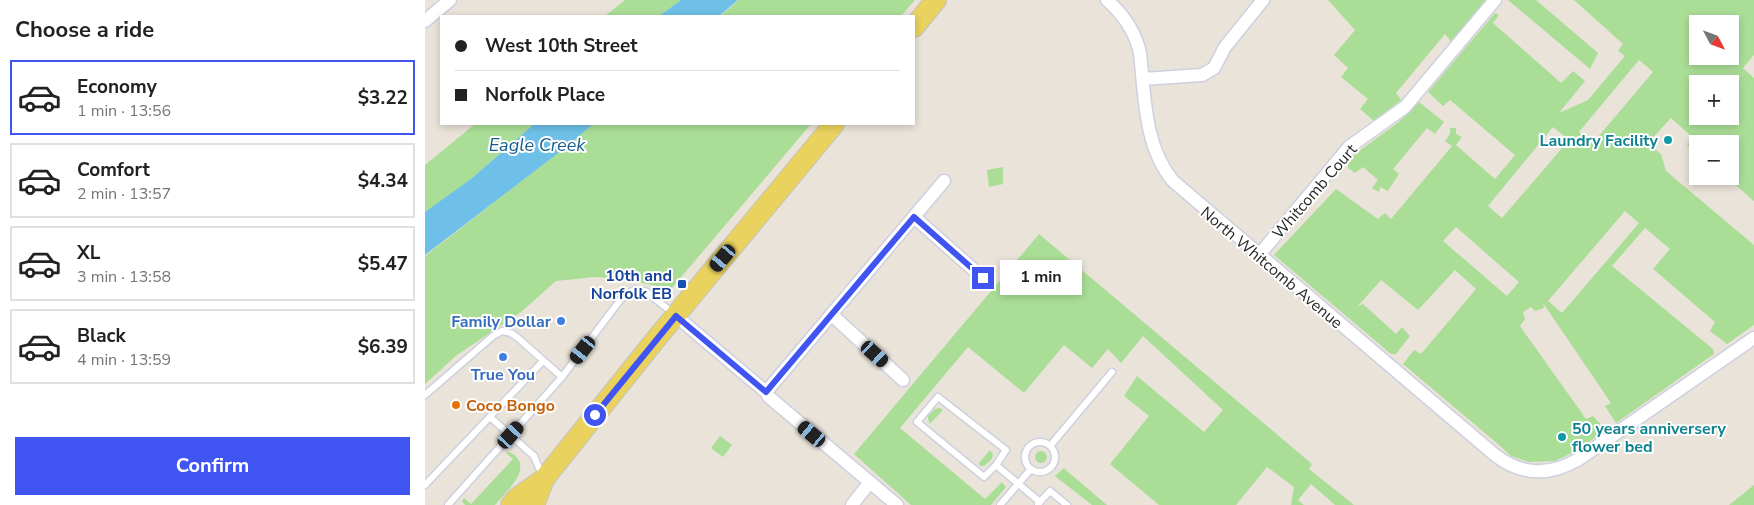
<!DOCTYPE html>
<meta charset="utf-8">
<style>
:root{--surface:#fff;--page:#f2f2f2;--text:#222;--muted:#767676;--line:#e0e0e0;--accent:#3f54f0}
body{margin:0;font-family:"Nunito Sans",sans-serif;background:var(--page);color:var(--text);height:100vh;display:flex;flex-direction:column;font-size:19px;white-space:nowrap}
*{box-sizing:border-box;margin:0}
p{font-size:16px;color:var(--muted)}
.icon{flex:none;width:28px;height:28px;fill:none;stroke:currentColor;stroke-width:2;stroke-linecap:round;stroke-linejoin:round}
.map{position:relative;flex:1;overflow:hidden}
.side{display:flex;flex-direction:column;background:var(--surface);width:425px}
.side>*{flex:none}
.hud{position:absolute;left:15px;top:15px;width:475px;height:110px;border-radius:0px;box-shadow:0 2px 8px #0003;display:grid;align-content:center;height:110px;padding:0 15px;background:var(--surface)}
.needle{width:32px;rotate:131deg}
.tools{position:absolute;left:1264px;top:15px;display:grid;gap:10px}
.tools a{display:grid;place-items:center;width:50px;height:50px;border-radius:0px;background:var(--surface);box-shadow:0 2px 8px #0003;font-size:25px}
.end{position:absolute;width:22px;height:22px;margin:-11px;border:6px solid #3f54f0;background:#fff;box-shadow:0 0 0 2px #fff}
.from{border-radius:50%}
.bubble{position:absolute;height:35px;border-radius:0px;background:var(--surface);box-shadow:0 2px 8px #0003;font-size:16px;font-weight:700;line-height:35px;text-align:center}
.car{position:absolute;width:15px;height:30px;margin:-15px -8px;border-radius:6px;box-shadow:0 0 4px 1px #0007;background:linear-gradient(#222 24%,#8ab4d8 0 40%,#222 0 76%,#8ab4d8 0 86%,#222 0)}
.hud b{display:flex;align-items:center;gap:18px;height:48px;font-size:19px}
.hud b+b{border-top:1px solid var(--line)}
.hud i{width:12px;height:12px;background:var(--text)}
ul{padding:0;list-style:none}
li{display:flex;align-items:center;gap:15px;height:75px;margin:0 10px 8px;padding:0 5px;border:2px solid var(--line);border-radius:0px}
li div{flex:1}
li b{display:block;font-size:19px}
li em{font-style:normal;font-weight:700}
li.current{border-color:var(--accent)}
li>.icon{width:45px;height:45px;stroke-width:1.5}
h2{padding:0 15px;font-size:22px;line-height:60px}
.action{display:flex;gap:10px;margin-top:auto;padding:10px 15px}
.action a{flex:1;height:58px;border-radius:0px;background:var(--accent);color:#fff;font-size:20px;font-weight:700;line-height:58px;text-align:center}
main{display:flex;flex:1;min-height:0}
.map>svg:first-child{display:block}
</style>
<main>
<section class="side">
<h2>Choose a ride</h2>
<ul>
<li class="current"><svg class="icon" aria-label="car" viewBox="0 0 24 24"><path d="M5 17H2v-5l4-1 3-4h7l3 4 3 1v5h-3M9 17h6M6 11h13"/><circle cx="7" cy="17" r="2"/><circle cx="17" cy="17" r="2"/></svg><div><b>Economy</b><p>1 min · 13:56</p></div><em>$3.22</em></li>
<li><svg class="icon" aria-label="car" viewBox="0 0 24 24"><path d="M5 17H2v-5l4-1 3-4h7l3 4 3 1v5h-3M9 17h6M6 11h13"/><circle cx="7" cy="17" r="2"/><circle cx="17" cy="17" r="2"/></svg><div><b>Comfort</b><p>2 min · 13:57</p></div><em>$4.34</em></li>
<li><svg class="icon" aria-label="car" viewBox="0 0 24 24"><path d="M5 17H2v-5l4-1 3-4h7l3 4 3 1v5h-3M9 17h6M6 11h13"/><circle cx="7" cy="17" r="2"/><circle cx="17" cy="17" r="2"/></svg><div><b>XL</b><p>3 min · 13:58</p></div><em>$5.47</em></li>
<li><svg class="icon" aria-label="car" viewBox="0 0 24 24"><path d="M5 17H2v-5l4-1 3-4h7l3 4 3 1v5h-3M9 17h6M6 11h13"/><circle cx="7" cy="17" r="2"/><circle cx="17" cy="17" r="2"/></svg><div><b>Black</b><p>4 min · 13:59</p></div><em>$6.39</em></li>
</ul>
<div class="action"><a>Confirm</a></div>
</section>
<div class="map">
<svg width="1329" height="505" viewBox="0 0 1329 505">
<rect width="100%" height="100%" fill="#e9e3d9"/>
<!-- green -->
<path fill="#aade97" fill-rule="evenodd" d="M200,0H256L234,16H180Z
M314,0H490L476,16H295Z
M903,0H1066L1028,44L1020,34L971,93L976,100L949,121L935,109L943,99L916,77L923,68L909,55L930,30Z
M1083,0H1111L1173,53L1165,69Z
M1149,0H1329V55L1318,68L1329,78V201L1300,176H1305V144H1272V153L1262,145L1268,138L1246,118L1223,143L1236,154L1241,171L1329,245V325L1302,344L1285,331L1290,322L1228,269L1245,249L1220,228L1187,266L1288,349L1289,354L1191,423L1180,406L1186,403L1118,303L1119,308L1110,311L1106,307L1098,312L1100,319L1095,326L1161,419L1168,416L1181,430L1149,452L1130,461L1104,462L1086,456L1074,445L978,364L989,350L996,354L1051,289L1030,270L993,310L956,280L932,307L938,304L971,334L977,327L985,336L971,354H966L849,255L911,189L953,219L960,213L966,219L1027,146L1020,141L1025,134V128H1031V134L1037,137L1031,145L1070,179L1090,155L1025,100L1018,106L1003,92L1070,13L1074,15L1068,23L1136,83L1148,71L1160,81L1134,113L1163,100L1200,56L1193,51L1198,44ZM1272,24H1305V56H1272ZM1214,60L1228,72L1167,144L1154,132ZM1272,84H1305V116H1272ZM1128,127L1144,140L1077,218L1063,206ZM1200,211L1214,223L1137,313L1123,301ZM1031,227L1094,282L1082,296L1018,241Z
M994,102L1019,122L1010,134L1002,128L968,169L974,174L963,191L955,187L954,192L947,188L953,180L938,167L930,173L923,168V163L926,157L975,121Z
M50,124H109L46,179L0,214V165Z
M168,124H386L246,289L198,279L170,277L131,281L96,312L32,355L0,384V256L143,145Z
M578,167V184L564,187L562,170Z
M614,234L887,464L884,469L929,505H910L886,484L873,500L879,505H866L869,487L842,467L811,505H734L685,464L724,416L699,396L712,376L779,432L798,410L718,336L696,363L683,349L667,368L639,345L599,393L543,347L475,428L560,499L577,482L581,487L566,505H486L429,454Z
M515,408L518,410L505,424L503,419V416L510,409Z
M295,436L307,445L298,457L286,448Z
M565,450L568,454L567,459L559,466H555L554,463Z
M610 457a6 6 0 1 1 12 0a6 6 0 1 1-12 0Z
M84,452C112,465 81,492 70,505H40L37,501L39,498L46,504L88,459L81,453Z
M639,468L642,471L682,505H667L630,476Z
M1329,485V505H1304Z"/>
<!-- water -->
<path fill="#6fc0e8" d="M256,0H313L294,16H234Z
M109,124H168L141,147L0,255V212L46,179Z"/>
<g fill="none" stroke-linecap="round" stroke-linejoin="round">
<!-- service casing -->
<g stroke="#ced0e0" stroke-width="9">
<path id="service" d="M0,395L68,336L77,331L86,333L93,338L137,377
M65,417L109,456L117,475
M600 457a15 15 0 1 1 30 0a15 15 0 1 1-30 0Z
M625,446L687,372
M571,465L581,450L513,397L492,422L559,477L571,465L615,502
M0,485L118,361
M613,504L625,491L642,505
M23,505L137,377L196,299L209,290L220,291L248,313
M575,505L606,469"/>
</g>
<!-- minor casing -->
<g stroke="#ced0e0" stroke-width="15">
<path id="minor" d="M682,0C699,15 710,31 715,53C720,97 719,146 748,181L1070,455C1097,476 1125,476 1154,459L1329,338
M0,21L25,0
M718,79L777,75L789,68L800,47L838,0
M489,217L558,278
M834,255L924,147L980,107L1070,0
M407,315L478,380
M251,316L341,392L344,397L472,505
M341,392L519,181
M427,505L445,482"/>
</g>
<!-- primary casing -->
<g stroke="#c3c3c3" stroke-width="22">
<path id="primary" d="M489,27L511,0
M86,505L92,498L119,479
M109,505L119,479L231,339L409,124"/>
</g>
<!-- service -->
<use href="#service" stroke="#fff" stroke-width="6"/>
<!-- minor -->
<use href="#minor" stroke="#fff" stroke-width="12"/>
<!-- primary -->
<use href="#primary" stroke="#e9d25e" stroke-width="20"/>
</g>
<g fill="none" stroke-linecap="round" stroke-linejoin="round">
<!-- route -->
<path stroke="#3f54f0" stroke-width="6" d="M170,415L251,316L341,392L489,217L558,278"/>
</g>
<!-- markers -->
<g fill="#0f9aa8" stroke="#fff" stroke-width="2">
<circle cx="1243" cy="140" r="5"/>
<circle cx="1137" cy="437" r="5"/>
</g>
<rect fill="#1a4fb4" stroke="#fff" stroke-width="2" x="252" y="279" width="10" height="10" rx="2.5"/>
<g fill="#3f7fe0" stroke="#fff" stroke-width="2">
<circle cx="136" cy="321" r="5"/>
<circle cx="78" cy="357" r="5"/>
</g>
<circle fill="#e8710a" stroke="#fff" stroke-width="2" cx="31" cy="405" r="5"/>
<g text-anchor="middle" stroke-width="4" stroke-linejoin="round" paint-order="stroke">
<!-- culture labels -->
<g font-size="16" font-weight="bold" fill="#0d838f" stroke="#fff" text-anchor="end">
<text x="1233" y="146">Laundry Facility</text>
<text x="1147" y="434" text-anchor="start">50 years anniversery<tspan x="1147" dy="18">flower bed</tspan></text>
</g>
<!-- street labels -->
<g font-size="16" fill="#272727" stroke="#fff">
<text transform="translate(889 191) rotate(-49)" y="6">Whitcomb Court</text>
<text transform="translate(847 267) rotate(40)" y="6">North Whitcomb Avenue</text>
</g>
<!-- transit labels -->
<g font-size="16" font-weight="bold" fill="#164399" stroke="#fff" text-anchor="end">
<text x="247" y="281">10th and<tspan x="247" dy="18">Norfolk EB</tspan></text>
</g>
<!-- shop labels -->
<g font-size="16" font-weight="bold" fill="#366cbe" stroke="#fff" text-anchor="end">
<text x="126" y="327">Family Dollar</text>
<text x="78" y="380" text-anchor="middle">True You</text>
</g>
<!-- food labels -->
<g font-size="16" font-weight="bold" fill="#c56008" stroke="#fff" text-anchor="start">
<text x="41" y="411">Coco Bongo</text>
</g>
<!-- water labels -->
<g font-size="18" font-style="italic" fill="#135c8f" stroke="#fff">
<text x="112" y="151">Eagle Creek</text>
</g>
</g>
</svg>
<div class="tools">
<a><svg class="needle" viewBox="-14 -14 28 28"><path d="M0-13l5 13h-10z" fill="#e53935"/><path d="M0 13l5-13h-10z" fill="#767676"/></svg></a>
<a>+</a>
<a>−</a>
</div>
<i class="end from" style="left:170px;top:415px"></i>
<i class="end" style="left:558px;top:278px"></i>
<div class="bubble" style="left:575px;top:260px;width:82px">1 min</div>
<i class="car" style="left:298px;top:258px;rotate:220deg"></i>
<i class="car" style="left:158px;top:350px;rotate:218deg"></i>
<i class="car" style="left:450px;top:354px;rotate:132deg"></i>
<i class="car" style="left:387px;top:434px;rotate:310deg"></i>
<i class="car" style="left:86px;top:435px;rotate:42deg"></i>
<div class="hud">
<b><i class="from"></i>West 10th Street</b>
<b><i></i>Norfolk Place</b>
</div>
</div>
</main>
